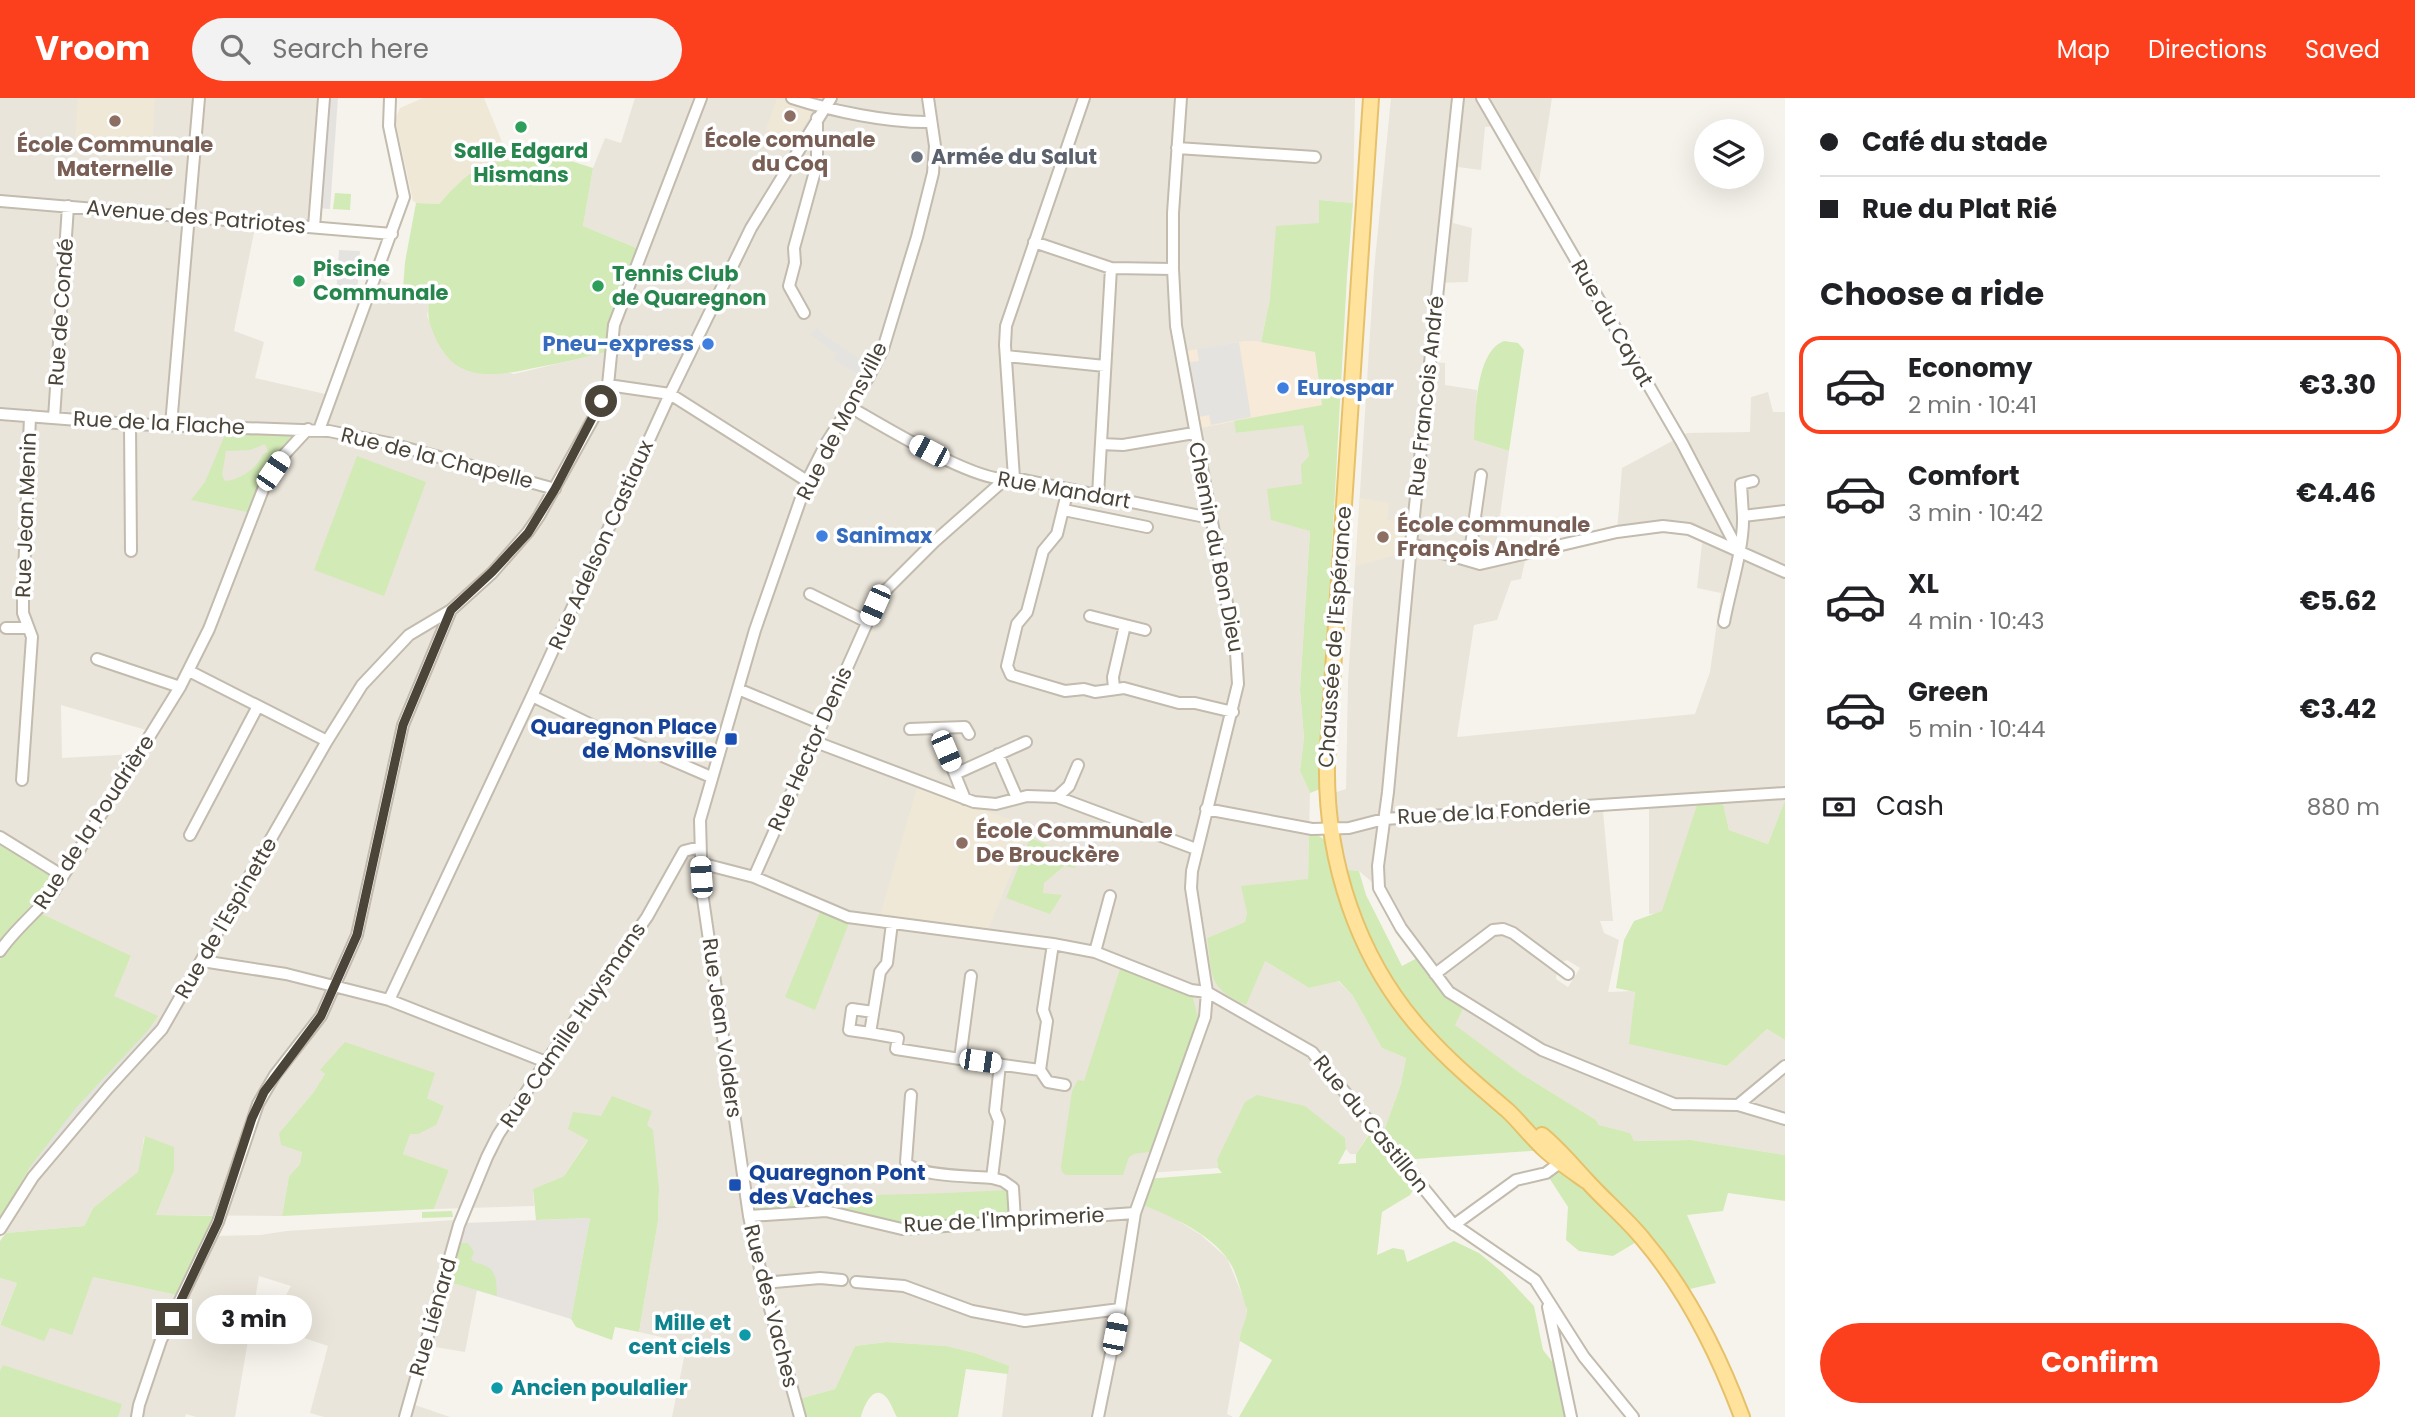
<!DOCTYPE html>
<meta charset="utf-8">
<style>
:root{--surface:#fff;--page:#f2f2f2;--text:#202124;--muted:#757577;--line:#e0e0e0;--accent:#fc3f1d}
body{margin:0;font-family:Poppins,sans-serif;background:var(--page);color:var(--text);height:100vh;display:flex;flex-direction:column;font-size:26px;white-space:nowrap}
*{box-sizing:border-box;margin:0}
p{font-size:23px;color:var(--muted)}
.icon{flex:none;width:38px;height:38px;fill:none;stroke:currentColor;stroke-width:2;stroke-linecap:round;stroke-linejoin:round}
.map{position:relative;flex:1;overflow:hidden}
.side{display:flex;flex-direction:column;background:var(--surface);width:630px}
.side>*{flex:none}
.banner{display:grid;align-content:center;height:154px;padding:0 35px;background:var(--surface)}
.fabs{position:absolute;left:1694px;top:21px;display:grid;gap:14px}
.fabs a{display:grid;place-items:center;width:70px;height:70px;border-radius:50%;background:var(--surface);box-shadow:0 7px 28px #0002;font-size:35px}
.end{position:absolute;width:32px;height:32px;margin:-16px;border:9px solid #4b4439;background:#fff;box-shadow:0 0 0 4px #fff}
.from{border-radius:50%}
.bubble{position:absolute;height:49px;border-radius:24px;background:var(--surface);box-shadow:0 7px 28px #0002;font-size:23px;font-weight:700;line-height:49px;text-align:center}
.car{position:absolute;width:21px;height:42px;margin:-21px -10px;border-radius:9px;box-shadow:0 0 5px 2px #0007;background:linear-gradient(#fff 24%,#345 0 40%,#fff 0 76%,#345 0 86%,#fff 0)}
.banner b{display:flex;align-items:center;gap:24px;height:66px;font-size:26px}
.banner b+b{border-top:2px solid var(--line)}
.banner i{width:18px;height:18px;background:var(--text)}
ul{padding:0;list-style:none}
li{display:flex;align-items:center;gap:21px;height:98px;margin:0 14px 10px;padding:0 21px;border:4px solid transparent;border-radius:21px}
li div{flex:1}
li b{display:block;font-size:26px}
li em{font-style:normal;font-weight:700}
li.active{border-color:var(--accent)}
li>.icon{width:63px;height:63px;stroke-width:1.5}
h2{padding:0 35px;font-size:32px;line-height:84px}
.pay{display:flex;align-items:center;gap:18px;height:77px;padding:0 35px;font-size:26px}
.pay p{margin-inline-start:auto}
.primary-button{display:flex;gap:14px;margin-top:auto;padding:14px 35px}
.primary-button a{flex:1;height:80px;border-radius:42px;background:var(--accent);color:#fff;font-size:28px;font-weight:700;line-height:80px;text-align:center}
header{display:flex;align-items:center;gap:42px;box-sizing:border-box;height:98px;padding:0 35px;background:var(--accent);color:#fff}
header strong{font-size:33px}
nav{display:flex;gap:38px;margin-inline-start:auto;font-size:24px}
.search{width:490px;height:63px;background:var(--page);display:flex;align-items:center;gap:18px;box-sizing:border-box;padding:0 24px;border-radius:38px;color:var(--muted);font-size:26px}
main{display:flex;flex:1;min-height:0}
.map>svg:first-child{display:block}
</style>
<header>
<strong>Vroom</strong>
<div class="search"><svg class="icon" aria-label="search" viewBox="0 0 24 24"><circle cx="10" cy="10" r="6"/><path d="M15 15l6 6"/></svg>Search here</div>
<nav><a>Map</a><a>Directions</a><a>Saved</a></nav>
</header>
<main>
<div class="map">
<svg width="1785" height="1319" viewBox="0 0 1785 1319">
<rect width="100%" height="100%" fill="#f6f3ec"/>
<!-- residential -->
<path fill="#eae5da" d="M0,0H324L314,129L256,125L234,233L264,244L255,280L334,298L379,182L430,199L427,218L443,254L514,276L607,254L608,226L639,151L583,128L593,70L605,40L621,45L635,0H1355L1353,105L1319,102V125L1270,201L1261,244L1246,243L1194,252V331L1234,323L1237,335L1303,326L1309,358L1302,387L1267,392L1310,433L1300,592L1304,640L1300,673L1310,695L1308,781L1247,814L1245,824L1207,840L1265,863L1309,890L1338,883L1353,898L1382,950L1406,960L1401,986L1382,1038L1369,1035L1356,1056H1350L1346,1051L1345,1040L1217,1062L1218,1070L1148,1075L1169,1117L1201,1137L1227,1160L1246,1206L1247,1217L1240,1237V1243L1227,1316L1233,1319H1002L1008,1268L975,1255L946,1248L885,1244L855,1248L835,1291L795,1302L800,1319H672L687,1245L639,1234L658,1123L659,1091L588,1041L564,1078L533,1091L534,1108L434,1111L449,1072L403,1056L410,1035L444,1008L427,1000L321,973L325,976L313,995L279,1035L302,1054L300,1066L289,1078L282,1118L156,1117L174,1073L144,1039L139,1074L93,1110L84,1128L6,1135L0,1133V1122L30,1069L131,859L38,814L156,635L61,607L62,660L135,656L62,775L0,736Z
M1391,0H1552L1538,90L1503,27L1485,29L1481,72L1458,69L1453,125L1472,130L1468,184L1434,185L1427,264L1445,265V287L1477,292L1474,342L1509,353L1494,461L1527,454L1521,481L1511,483L1497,522L1474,527L1457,639L1695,616L1710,574L1721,495L1697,490L1703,437L1673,428L1617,434L1622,370L1687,335L1750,334L1751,299L1768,294L1773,314H1785V702L1768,746L1729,732L1723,705L1697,708L1663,815L1649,816V711L1603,713L1613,823H1600L1604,835L1619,842L1608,894L1635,893L1630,946L1727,968L1767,931L1785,942V1057L1691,1042L1634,1043L1629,1035L1599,1027L1596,1022L1520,975L1454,927L1467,904L1450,893L1438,876L1493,835L1498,834L1514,837L1553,868L1557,873L1556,881L1568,889L1580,870L1567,862L1562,864L1556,863L1514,832L1498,829L1493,830L1436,873L1410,844L1379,790L1359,773L1349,772L1339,774L1330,730L1327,697L1346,691L1348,584L1374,172Z
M454,1122L462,1126L446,1182L477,1192L465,1254L429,1248L415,1307L450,1319H324L310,1315L328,1248L269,1228L291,1188L259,1178L235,1319H196L186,1316L185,1319H0V1227L43,1242L49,1230L93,1179L186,1199L216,1138L260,1137L287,1133Z
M0,1180L17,1185L0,1226Z"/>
<!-- commercial -->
<path fill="#f7ead8" d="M1246,243L1267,244L1315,254L1322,307L1194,331L1181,254Z"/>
<!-- industrial -->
<path fill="#e6e2dd" d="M590,1120L571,1221L446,1183L464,1125Z"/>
<!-- education -->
<path fill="#efe8d6" d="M78,0H155L152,52L75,47Z
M423,0H484L507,56L505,63L490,66L460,84L439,106L416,105L413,103L395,22L400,10Z
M777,0L808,9L812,15L795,41L766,32Z
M1360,400L1389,405L1387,422L1409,424L1406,454L1356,468Z
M917,690L1030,728L988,832L880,818Z"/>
<!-- green -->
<path fill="#d2eab5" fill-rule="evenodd" d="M552,57L593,70L583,128L639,151L608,226L607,254C584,259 562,265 539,269C501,277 459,287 438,245C429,226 426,219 430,199L403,191L405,164L416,105L439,106C450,94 461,81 476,72C495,60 529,60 552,57Z
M335,95L351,96L350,112L333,111Z
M1319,102L1353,105L1347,178L1322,628L1320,691L1310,695L1300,673L1304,640L1300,592L1310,433L1271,422L1267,391L1302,386L1301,367L1309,358L1303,327L1236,335L1234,323L1322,307L1315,254L1261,244L1270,201L1276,128L1319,125Z
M1504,243L1518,245L1524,252L1509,353L1474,342C1476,316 1475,254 1504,243Z
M227,332L294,335L295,342L252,415L191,402L205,384ZM265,346L268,354L263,356C257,370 240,382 225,383L222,377L226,353L250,352Z
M357,358L426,384L384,498L314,472Z
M1785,702V942L1767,931L1727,968L1629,946L1635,894L1616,890L1624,842L1634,823L1662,813L1697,707L1723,705L1729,732L1768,746Z
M1309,736L1319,738L1334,749L1339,774L1349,772L1359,773L1366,797L1402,868L1421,858L1466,905L1455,927L1520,975L1596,1022L1599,1027L1630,1035L1634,1043L1691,1042L1785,1057V1103L1728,1095L1723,1113L1687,1117L1716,1185L1681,1193L1643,1140L1613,1158L1579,1153L1566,1142L1568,1109L1546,1075L1560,1064L1544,1052L1401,1062L1413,1092L1410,1097L1382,1114L1377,1157L1393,1150L1404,1152L1407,1164L1454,1143L1479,1155L1502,1174L1534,1208L1543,1252L1562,1276L1571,1319H1239L1272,1262L1240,1243C1239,1232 1247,1223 1247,1212C1242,1198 1239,1183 1233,1170C1218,1138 1169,1117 1138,1105L1146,1081L1222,1075L1218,1070L1217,1062L1245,1004L1257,997L1305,1008L1345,1040L1346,1051L1338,1066L1356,1065V1056L1374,1029L1382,1038L1401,986L1406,960L1382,950L1353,898L1339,883L1309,890L1265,863L1246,907C1207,889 1213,879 1207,840L1245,824L1247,814L1241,788L1308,781Z
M1030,740L1079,760L1075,770L1064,768L1044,785L1043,795L1062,797L1050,816L1006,800Z
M0,747L50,778L44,792L0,843Z
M38,814L131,858L114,898L158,918L147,934L77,1009L30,1069L0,1122V861Z
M820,814L849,825L815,912L785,899Z
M1122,865L1191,892L1197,916L1205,919L1155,1053L1134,1056L1129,1059L1123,1077H1066L1062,1074L1061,1068L1072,993L1078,982L1084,983Z
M345,944L435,975L427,1000L444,1008L436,1027L418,1036H410L403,1056L449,1072L434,1111L282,1118L289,1078L300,1066L302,1054L281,1047L279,1035L313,995L325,976L320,972Z
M612,998L652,1013L647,1027L653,1032L659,1091L658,1123L639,1234L615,1229L612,1242L576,1229L571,1221L590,1120L536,1122L533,1091L564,1078L588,1042L568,1031L573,1014L601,1018Z
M145,1038L174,1049V1073L156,1117L226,1118L186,1199L93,1179L72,1237L50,1230L44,1243L0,1227L17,1185L0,1180V1143L6,1135L84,1128L93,1110L138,1074Z
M1009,1092L1011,1114L1003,1120L896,1126L842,1111L753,1115V1102C838,1097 924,1097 1009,1092Z
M452,1113L453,1119L422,1120V1114Z
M458,1145H468L474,1154L471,1161C477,1167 481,1165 488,1169C498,1176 496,1187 497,1198L447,1183Z
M886,1244L946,1248L975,1255L1009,1268L1008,1276L966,1271L958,1319H897C893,1313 891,1304 886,1299C873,1285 863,1310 861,1319H800L795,1302L835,1291L855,1248Z
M3,1267L122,1306L118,1319H0V1273Z"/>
<!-- parking -->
<path fill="#e5e3e0" d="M324,0H338L330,111L316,110Z
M339,152L360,153L357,199L336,197Z
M817,230L827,239L874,270L867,282L833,261L836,256L810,236Z
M1239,244L1251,319L1211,327L1209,317L1199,319L1190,264L1199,263L1197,251Z
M155,925L162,931L33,1079L30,1069L77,1009Z"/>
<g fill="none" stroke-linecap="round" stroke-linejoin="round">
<!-- minor casing -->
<g stroke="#c2bbae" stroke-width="14">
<path id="minor" d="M792,0C832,13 889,25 931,24
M1458,0L1411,446L1388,694L1378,768L1379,790L1401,830L1449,894L1542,952L1674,1006L1738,1007L1785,1021
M1482,0L1682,345L1738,452
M1177,50L1315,59
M0,103L392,136
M314,129L324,0
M1034,144L1111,170L1173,171
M804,215L789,188L795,165L794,150L817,66V20
M1006,258L1105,268
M608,287L670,296L807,383
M850,309C880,326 985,391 1014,380L1210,420
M0,316L130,326L329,333L388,345L555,391
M54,320L68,108
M130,326L131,453
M171,327L199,0
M319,332L404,99L389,28L390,0
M1101,346L1123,347L1194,335
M1014,380L1005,247L1006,228L1084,0
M1068,391L1057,436L1043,453L1027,514L1017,526L1007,568L1011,577L1065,593L1084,591L1095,594L1124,590L1179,605H1195L1233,614
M1098,397L1111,170
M1064,412L1147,429
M1743,418L1741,386L1753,383
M1411,446L1480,466L1617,434L1663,428L1689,431L1785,474
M1469,461L1481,377
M810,496L867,524
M1090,518L1125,527L1113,579L1114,591
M1724,524C1730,491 1744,450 1743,418L1785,413
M1125,527L1145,532
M6,530H28
M97,561L180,589
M189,573L327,643
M738,591L822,626
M532,598L600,631L711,679
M936,630L965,629L969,636
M910,631L936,630L965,701
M813,643L974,704L996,706L1027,698L1057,699L1196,751
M998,656L1017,700
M955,676L1026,644
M22,682L32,539L23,515V504L30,318
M1057,699L1069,688L1078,667
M1206,711L1312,731L1349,730L1384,721L1785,695
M190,737L258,608
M0,739L63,778
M700,765L754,779L848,819L1053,846L1095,854L1191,892L1207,894L1312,954L1452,1125L1535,1182L1584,1259L1633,1319
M754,779L875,507L886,492L934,444L1003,383
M892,825L887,865L880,874L870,935L898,940L896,951L960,961
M0,853C15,831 36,815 53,794L180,589L209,531L264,389L283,358L308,331
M1095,854L1110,798
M202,863L286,876L389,902L546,964
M1435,876L1493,832L1503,831L1513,835L1568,876
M971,878L960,961L1040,972L1047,923L1043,912L1053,846
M389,902L532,598L670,296L751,130L831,0
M870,935L849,932L852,911L873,914
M1000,966L995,1013L999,1023L992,1080L1003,1083L1013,1090L1015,1122
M1040,972L1048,984L1065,987
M911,997L906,1064C916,1079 973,1078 992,1080
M1738,1007L1785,968
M749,1118L826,1113L902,1131L1135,1115
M1454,1127L1516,1082L1546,1075L1561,1064
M0,1131L33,1079L108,990L162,931L327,643L362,587L409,537L451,512L492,475L528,434L539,418L594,319L608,287L614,227L701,0
M856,1184L904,1188L972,1213L1025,1223L1120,1211
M763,1185L820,1180L842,1182
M1548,1209L1571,1319
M137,1319L139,1307L161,1242L218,1124L258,1006L275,977L321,918L357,837L403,627L451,512
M405,1319L459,1127L487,1059L498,1037L546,964L647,819L684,753L700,749
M800,1319L763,1185L749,1118L702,794L700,722L755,532L807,383L827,344L868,280L883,251L917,139L933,75L935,48L928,0
M1098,1319L1120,1211L1135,1115L1205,919L1207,894L1191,790L1192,773L1238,586L1236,554L1176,228L1173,171V115L1181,0"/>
</g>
<!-- major casing -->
<g stroke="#e6c16a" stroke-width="18">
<path id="major" d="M1371,0L1327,663C1325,762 1357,862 1425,936C1450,964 1479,988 1507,1012C1520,1024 1531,1039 1544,1051C1557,1063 1572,1073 1586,1083
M1542,1037C1559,1051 1572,1067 1587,1083C1605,1103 1626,1120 1643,1141C1688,1194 1718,1255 1742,1319"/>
</g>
<!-- minor -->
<use href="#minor" stroke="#fff" stroke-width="10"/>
<!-- major -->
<use href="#major" stroke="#ffe39c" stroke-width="14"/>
</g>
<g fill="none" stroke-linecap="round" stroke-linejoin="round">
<!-- route -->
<path stroke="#4b4439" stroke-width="9" d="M172,1221L218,1124L252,1020L264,994L321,918L357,837L403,627L451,512L492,474L528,435L555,391L601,303"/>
</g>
<!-- markers -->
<g fill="#8d6e63" stroke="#fff" stroke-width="2.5">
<circle cx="790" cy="18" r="7"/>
<circle cx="115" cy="23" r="7"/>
<circle cx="1383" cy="439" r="7"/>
<circle cx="962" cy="745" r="7"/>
</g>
<g fill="#2e9e5b" stroke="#fff" stroke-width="2.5">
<circle cx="521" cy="29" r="7"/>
<circle cx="299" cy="183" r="7"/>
<circle cx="598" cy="188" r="7"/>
</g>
<circle fill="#6b7280" stroke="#fff" stroke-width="2.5" cx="917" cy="59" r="7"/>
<g fill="#3f7fe0" stroke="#fff" stroke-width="2.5">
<circle cx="708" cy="246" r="7"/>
<circle cx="1283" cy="290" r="7"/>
<circle cx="822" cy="438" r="7"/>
</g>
<g fill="#1a4fb4" stroke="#fff" stroke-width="2.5">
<rect x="724" y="634" width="14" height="14" rx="3.5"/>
<rect x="728" y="1080" width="14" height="14" rx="3.5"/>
</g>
<g fill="#0f9aa8" stroke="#fff" stroke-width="2.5">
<circle cx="745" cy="1237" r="7"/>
<circle cx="497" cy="1290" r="7"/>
</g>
<g text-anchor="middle" stroke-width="7" stroke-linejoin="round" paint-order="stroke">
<!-- education labels -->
<g font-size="21" font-weight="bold" fill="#785e54" stroke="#fff">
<text x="790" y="49">École comunale<tspan x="790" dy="24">du Coq</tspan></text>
<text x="115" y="54">École Communale<tspan x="115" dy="24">Maternelle</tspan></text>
<text x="1397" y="434" text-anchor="start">École communale<tspan x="1397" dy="24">François André</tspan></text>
<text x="976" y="740" text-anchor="start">École Communale<tspan x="976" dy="24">De Brouckère</tspan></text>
</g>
<!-- leisure labels -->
<g font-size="21" font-weight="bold" fill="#27864d" stroke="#fff" text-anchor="start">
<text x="521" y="60" text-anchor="middle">Salle Edgard<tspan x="521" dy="24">Hismans</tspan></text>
<text x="313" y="178">Piscine<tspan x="313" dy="24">Communale</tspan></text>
<text x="612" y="183">Tennis Club<tspan x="612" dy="24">de Quaregnon</tspan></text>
</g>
<!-- worship labels -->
<g font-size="21" font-weight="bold" fill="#5b616d" stroke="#fff" text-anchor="start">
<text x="931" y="66">Armée du Salut</text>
</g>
<!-- street labels -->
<g font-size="21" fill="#4b4439" stroke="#fff">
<text transform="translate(196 119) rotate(5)" y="7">Avenue des Patriotes</text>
<text transform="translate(61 214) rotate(-86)" y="7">Rue de Condé</text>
<text transform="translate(1612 225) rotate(60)" y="7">Rue du Cayat</text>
<text transform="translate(1426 298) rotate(-84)" y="7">Rue Francois André</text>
<text transform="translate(842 323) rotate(-63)" y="7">Rue de Monsville</text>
<text transform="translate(159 325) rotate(3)" y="7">Rue de la Flache</text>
<text transform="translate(437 360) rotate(14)" y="7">Rue de la Chapelle</text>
<text transform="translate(1064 392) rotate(10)" y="7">Rue Mandart</text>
<text transform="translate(26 417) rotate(-88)" y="7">Rue Jean Menin</text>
<text transform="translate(601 447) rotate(-66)" y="7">Rue Adelson Castiaux</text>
<text transform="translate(1216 449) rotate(79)" y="7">Chemin du Bon Dieu</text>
<text transform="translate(1335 539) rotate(-86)" y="7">Chaussée de l'Espérance</text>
<text transform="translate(810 651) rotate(-66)" y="7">Rue Hector Denis</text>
<text transform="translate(1494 714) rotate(-3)" y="7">Rue de la Fonderie</text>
<text transform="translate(94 724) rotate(-57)" y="7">Rue de la Poudrière</text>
<text transform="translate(226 820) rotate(-60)" y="7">Rue de l'Espinette</text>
<text transform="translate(573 927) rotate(-56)" y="7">Rue Camille Huysmans</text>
<text transform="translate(722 930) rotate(82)" y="7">Rue Jean Volders</text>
<text transform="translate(1371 1026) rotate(51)" y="7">Rue du Castillon</text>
<text transform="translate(1004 1122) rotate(-3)" y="7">Rue de l'Imprimerie</text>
<text transform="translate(771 1208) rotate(76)" y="7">Rue des Vaches</text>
<text transform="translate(433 1219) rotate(-74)" y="7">Rue Liénard</text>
</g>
<!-- shop labels -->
<g font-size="21" font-weight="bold" fill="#366cbe" stroke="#fff" text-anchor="start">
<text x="694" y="253" text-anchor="end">Pneu-express</text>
<text x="1297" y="297">Eurospar</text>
<text x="836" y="445">Sanimax</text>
</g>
<!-- transit labels -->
<g font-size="21" font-weight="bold" fill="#164399" stroke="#fff" text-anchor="end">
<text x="717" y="636">Quaregnon Place<tspan x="717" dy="24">de Monsville</tspan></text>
<text x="749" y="1082" text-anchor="start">Quaregnon Pont<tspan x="749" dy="24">des Vaches</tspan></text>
</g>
<!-- culture labels -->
<g font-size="21" font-weight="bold" fill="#0d838f" stroke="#fff" text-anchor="end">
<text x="731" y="1232">Mille et<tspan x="731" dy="24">cent ciels</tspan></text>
<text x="511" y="1297" text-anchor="start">Ancien poulalier</text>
</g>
</g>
</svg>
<div class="fabs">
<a><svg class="icon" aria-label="layers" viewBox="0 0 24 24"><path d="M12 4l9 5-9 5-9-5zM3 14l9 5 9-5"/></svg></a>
</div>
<i class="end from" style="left:601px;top:303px"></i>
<i class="end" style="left:172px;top:1221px"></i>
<div class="bubble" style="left:196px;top:1197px;width:116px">3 min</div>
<i class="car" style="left:929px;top:353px;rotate:298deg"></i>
<i class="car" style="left:273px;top:373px;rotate:34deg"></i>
<i class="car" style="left:875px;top:507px;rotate:204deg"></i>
<i class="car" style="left:946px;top:653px;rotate:157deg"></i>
<i class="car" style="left:701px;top:779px;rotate:356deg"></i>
<i class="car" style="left:980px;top:963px;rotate:98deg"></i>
<i class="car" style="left:1115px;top:1236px;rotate:11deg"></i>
</div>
<section class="side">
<div class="banner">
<b><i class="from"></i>Café du stade</b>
<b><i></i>Rue du Plat Rié</b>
</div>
<h2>Choose a ride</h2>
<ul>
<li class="active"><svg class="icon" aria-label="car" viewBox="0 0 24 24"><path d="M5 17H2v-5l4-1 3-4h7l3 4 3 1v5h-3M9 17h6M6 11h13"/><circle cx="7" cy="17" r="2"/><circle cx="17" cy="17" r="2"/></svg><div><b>Economy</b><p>2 min · 10:41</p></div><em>€3.30</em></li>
<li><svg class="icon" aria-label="car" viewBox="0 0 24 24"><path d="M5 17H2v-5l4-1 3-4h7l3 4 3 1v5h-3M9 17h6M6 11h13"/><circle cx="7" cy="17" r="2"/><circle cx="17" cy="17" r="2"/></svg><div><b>Comfort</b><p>3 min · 10:42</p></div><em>€4.46</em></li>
<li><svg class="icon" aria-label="car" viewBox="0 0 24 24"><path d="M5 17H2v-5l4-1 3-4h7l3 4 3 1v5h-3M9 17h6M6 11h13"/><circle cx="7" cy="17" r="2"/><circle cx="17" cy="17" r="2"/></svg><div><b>XL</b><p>4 min · 10:43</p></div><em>€5.62</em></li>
<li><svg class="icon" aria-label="car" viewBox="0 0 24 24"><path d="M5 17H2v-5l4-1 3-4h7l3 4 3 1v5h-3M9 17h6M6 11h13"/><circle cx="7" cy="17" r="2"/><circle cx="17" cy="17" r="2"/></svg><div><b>Green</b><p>5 min · 10:44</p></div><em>€3.42</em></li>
</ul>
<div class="pay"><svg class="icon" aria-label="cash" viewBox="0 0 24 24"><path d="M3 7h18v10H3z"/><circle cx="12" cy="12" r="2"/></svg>Cash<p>880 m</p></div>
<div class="primary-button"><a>Confirm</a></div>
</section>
</main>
